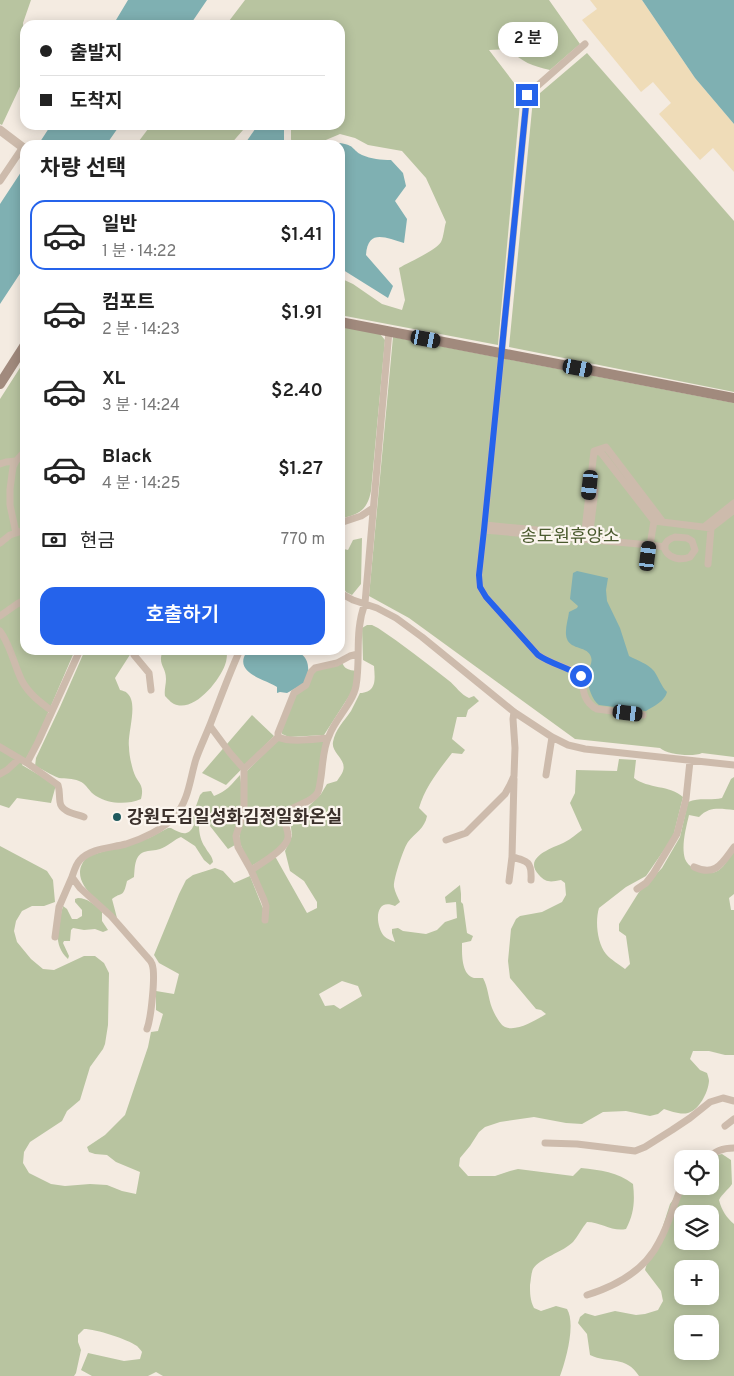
<!DOCTYPE html>
<html lang="ko">
<meta charset="utf-8">
<style>
:root{--surface:#fff;--page:#f6f6f6;--text:#222;--muted:#767676;--line:#e0e0e0;--accent:#2563eb}
body{margin:0;font-family:Overpass,"Noto Sans KR",sans-serif;background:var(--page);color:var(--text);height:100vh;display:flex;flex-direction:column;font-size:19px;white-space:nowrap}
*{box-sizing:border-box;margin:0}
p{font-size:16px;color:var(--muted)}
.icon{flex:none;width:28px;height:28px;fill:none;stroke:currentColor;stroke-width:2;stroke-linecap:round;stroke-linejoin:round}
.map{position:relative;flex:1;overflow:hidden}
.side{position:absolute;left:20px;top:140px;width:325px;height:515px;display:flex;flex-direction:column;background:var(--surface);border-radius:15px;box-shadow:0 2px 12px #0003}
.side>*{flex:none}
.hud{position:absolute;left:20px;top:20px;width:325px;height:110px;border-radius:15px;box-shadow:0 2px 12px #0003;display:grid;align-content:center;height:110px;padding:0 20px;background:var(--surface)}
.buttons{position:absolute;left:674px;top:1150px;display:grid;gap:10px}
.buttons a{display:grid;place-items:center;width:45px;height:45px;border-radius:10px;background:var(--surface);box-shadow:0 2px 12px #0003;font-size:25px}
.end{position:absolute;width:22px;height:22px;margin:-11px;border:6px solid #2563eb;background:#fff;box-shadow:0 0 0 2px #fff}
.from{border-radius:50%}
.bubble{position:absolute;height:35px;border-radius:15px;background:var(--surface);box-shadow:0 2px 12px #0003;font-size:16px;font-weight:600;line-height:35px;text-align:center}
.car{position:absolute;width:15px;height:30px;margin:-15px -8px;border-radius:6px;box-shadow:0 0 4px 1px #0007;background:linear-gradient(#222 24%,#8ab4d8 0 40%,#222 0 76%,#8ab4d8 0 86%,#222 0)}
.hud b{display:flex;align-items:center;gap:18px;height:48px;font-size:19px}
.hud b+b{border-top:1px solid var(--line)}
.hud i{width:12px;height:12px;background:var(--text)}
ul{padding:0;list-style:none}
li{display:flex;align-items:center;gap:15px;height:70px;margin:0 10px 8px;padding:0 10px;border:2px solid transparent;border-radius:15px}
li div{flex:1}
li b{display:block;font-size:19px}
li em{font-style:normal;font-weight:600}
li.selected{border-color:var(--accent)}
li>.icon{width:45px;height:45px;stroke-width:1.5}
h2{padding:0 20px;font-size:22px;line-height:60px}
.pay{display:flex;align-items:center;gap:12px;height:55px;padding:0 20px;font-size:19px}
.pay p{margin-inline-start:auto}
.primary-button{display:flex;gap:10px;margin-top:auto;padding:10px 20px}
.primary-button a{flex:1;height:58px;border-radius:15px;background:var(--accent);color:#fff;font-size:20px;font-weight:600;line-height:58px;text-align:center}
.map>svg:first-child{display:block}
</style>
<div class="map">
<svg width="734" height="1376" viewBox="0 0 734 1376">
<rect width="100%" height="100%" fill="#f4ebe1"/>
<!-- green -->
<path fill="#b8c4a0" fill-rule="evenodd" d="M0,0H31L23,23L25,76L2,125L0,124Z
M245,0H549L580,44L550,70C532,66 522,62 509,49L489,50L521,92L498,345L340,315V278L353,284L382,304L402,310L405,300L399,268C409,262 435,251 441,242C444,236 444,228 446,222L426,178L402,151L368,145L355,138L340,134L314,145H292L291,139V125H340V25H271L263,21L259,25H226Z
M587,53L734,221V392L509,347L533,99Z
M151,125H245L243,130L230,145H136Z
M340,326L380,334L385,340L371,491C367,511 359,514 340,519Z
M393,337L734,403V757L702,753C694,757 667,755 660,748L575,739L409,618L369,596Z
M25,360V650H75L35,743L22,765L56,785L51,803L17,798L9,808L0,805V399Z
M362,538L361,584L352,595L346,592L340,582L342,558L340,556V548L348,550L353,540Z
M367,625H372L378,628C402,644 425,662 448,680C456,686 461,695 469,698L474,696L479,701L468,710L466,717H457L452,739L465,750L462,754L452,753C439,770 425,787 419,808L427,816C425,828 415,833 408,842C404,847 393,880 394,887C395,892 398,898 400,902L395,906C374,897 375,925 384,936C387,939 391,940 395,942L392,933V929L398,928L403,931L426,934L437,930L445,922L457,918L456,902L446,903L445,897L460,885L461,894V902L463,904L467,933L473,936L471,941L462,943C462,953 461,975 474,978C477,978 480,978 483,978C488,987 488,997 492,1008C494,1013 500,1025 505,1027C517,1032 536,1020 546,1014L541,1010L536,1009L510,978L508,961L511,929L516,919L520,916L542,912L562,902L566,895L565,883L561,880C551,882 546,883 539,875C522,857 553,848 565,842C571,839 576,834 582,830L570,803L575,793L576,770L617,771L619,759L636,760L634,778C648,789 670,785 683,797L673,837L646,876L626,887L599,908C595,921 597,943 606,954C611,960 619,964 625,969L630,964L626,936L619,931V924L639,892L662,868L680,837L688,802C700,797 709,801 722,798L731,779L734,777V810C720,809 710,806 699,817L689,815C686,828 681,846 685,859C689,870 709,877 719,870C725,866 729,857 734,851V894L729,898L731,910H734V1055H725L709,1051H693L690,1059L700,1070L707,1073C708,1076 709,1079 709,1081C708,1093 699,1110 688,1113C680,1115 671,1111 664,1109L658,1114L650,1116L626,1111L603,1112L582,1124L566,1123L534,1117L500,1122L485,1127L479,1132L470,1146L460,1158L459,1166L468,1176H495L510,1171L518,1169L573,1176L581,1168C600,1170 618,1172 633,1184C635,1201 634,1214 626,1229C612,1232 601,1222 587,1222C582,1228 578,1236 573,1242C563,1252 540,1258 533,1269C531,1273 531,1280 530,1285C530,1293 530,1300 534,1308L541,1311L556,1306L567,1309C576,1324 566,1360 560,1376H163L156,1372L148,1376H92L81,1370L88,1353L124,1361L140,1359L142,1352C142,1351 137,1346 137,1346C127,1339 96,1329 84,1329L78,1335V1342L81,1350L76,1373L74,1376H0V846L47,871L53,880L55,902L44,906H32L22,911L16,921L14,931L17,942L31,959L43,969L54,970L84,956H95L104,963L109,973L108,1025L105,1044L103,1049L90,1067L80,1100L67,1111L62,1121L30,1142L24,1152L23,1163L29,1173L51,1184L65,1186L90,1184L107,1185L122,1191L136,1194L140,1172L116,1162L107,1155L95,1154L89,1152L87,1147L105,1135L125,1115L148,1047L151,1032L158,1031L163,1014L156,1010V991L174,994L179,974L159,963L154,955L179,894L186,880L193,875L215,868L223,871L234,883L250,876L264,911L263,921L267,923L268,910L254,870L274,858H276L307,913L317,908V902L304,881L290,871L285,851L292,836L290,819L293,814L308,807L321,794L327,784L337,781C339,778 342,774 343,771C347,759 331,753 333,742C335,730 344,721 351,711C354,705 357,699 360,693C377,692 375,679 374,666L363,660L362,628ZM342,981L358,986L362,996L340,1009L334,1005L325,1006L319,994Z
M85,650H133L115,678L120,690C123,691 125,691 127,693C139,703 127,733 129,747C129,754 131,763 133,770C137,784 145,783 141,799C127,805 109,804 96,796C89,792 87,784 79,781C72,778 66,779 59,778C51,775 42,769 35,766L36,758L60,707Z
M163,650H227C227,655 227,660 225,665C219,681 196,710 177,705C172,704 169,700 165,696C164,690 166,685 166,679C166,666 157,665 163,650Z
M342,662C344,669 349,670 356,671L353,690L324,735L289,737L282,734V729L296,694L314,671Z
M252,715L274,736L226,785L202,773Z
M278,740L324,741L318,787L314,794L286,811L285,841L275,852L253,865L251,866L248,864L239,840L247,771Z
M240,775C244,798 239,821 235,845L228,849L210,826L202,824L199,826C199,833 201,842 205,847C208,853 212,855 213,862L210,865L204,860L195,846L181,837C175,839 168,846 160,849C155,851 149,850 144,852C134,856 135,868 134,877L127,881C123,899 122,891 112,899L117,918C100,902 64,880 88,856L149,838L168,828H171C180,833 188,838 194,825L192,817L200,795L203,792L211,791L214,796C227,791 231,785 240,775Z
M78,898C87,898 96,905 102,912V921L108,930L103,932L95,929L84,930L73,928L71,930L70,941H64L63,943L69,956L68,959C52,944 58,925 63,906L67,909L72,919H77L82,916V910L75,902V899Z
M722,1154L731,1160L732,1184C728,1190 722,1194 719,1200C722,1211 726,1217 734,1224V1376H639C626,1355 609,1364 590,1355L587,1334L578,1323L580,1317L585,1313L595,1316L615,1311L636,1315L645,1314L658,1310L663,1301L661,1291L645,1270L647,1263L655,1251L670,1204L683,1186H710V1161L717,1155ZM682,1214H710V1241H682ZM682,1269H710V1296H682ZM682,1324H710V1351H682Z"/>
<!-- sand -->
<path fill="#efdcb8" d="M590,0H642L695,78L734,124V172L713,148L700,160L659,114L671,103L653,82L641,92L582,20L597,9Z"/>
<!-- water -->
<path fill="#7fb0b2" d="M128,0H207L190,25H113Z
M642,0H734V124L695,78Z
M51,125H120L106,145H38Z
M258,125H284V141L286,145H244Z
M340,143C355,145 352,150 362,155C371,159 381,160 391,160L403,173L406,186L395,201L407,219L404,243C386,238 368,228 366,255L393,286L388,298L340,268V145H337Z
M25,166V266L0,304V204Z
M577,571L608,578L606,590L607,601L620,628L629,656C638,661 647,663 654,671C659,678 661,686 667,692C665,701 654,706 646,711L599,705C591,699 586,682 588,672C589,667 593,663 591,657C588,646 571,650 567,639C564,631 568,620 569,612L577,608L578,606L570,599L573,573Z
M249,650C260,650 292,648 301,654C305,656 308,662 308,667C309,672 306,678 305,683L287,693L280,692L277,693V687C268,680 238,675 244,657C245,654 247,652 249,650Z"/>
<g fill="none" stroke-linecap="round" stroke-linejoin="round">
<!-- minor -->
<path stroke="#cdbbac" stroke-width="7" d="M585,44L527,95L484,530L479,575L480,587L486,597L538,655C551,664 567,667 581,675C583,689 583,702 597,709L643,715
M0,181L23,147
M599,452V450L654,521
M0,464L6,462L16,461
M340,523L361,516L373,508
M485,525L537,530
M704,527L734,503
M711,528L734,510
M484,530L650,545L654,521L711,528L708,564
M16,533L10,505V489L13,467L16,461L25,451
M675,537L687,538L692,541L695,550L690,557C670,565 653,544 675,537Z
M584,539L594,451L606,447L663,522
M589,539L595,490
M0,543L10,535L25,530
M647,567L650,545L665,547
M340,593L353,600L377,608L396,618L422,637L514,712L552,737L568,745L585,749L734,765
M0,616L17,604L25,600
M0,631C11,646 14,665 22,681C29,694 41,703 52,711
M132,650L134,655L149,673L151,690
M210,726L230,753L244,769V810L236,836L238,847L251,870C260,864 290,848 288,835C288,829 283,822 285,816C290,805 312,804 318,792C320,787 320,782 321,777C323,763 323,748 329,736C335,719 353,703 356,686C361,657 354,633 365,603L389,331
M278,737V733L294,693L306,685L311,672L315,668L337,663L350,656L358,654
M0,747L27,763L58,785C60,791 59,796 60,802C61,812 76,814 84,817
M27,763L38,742L80,650
M244,769L278,737C291,743 314,739 328,738
M0,774L7,770L19,759
M546,775L552,737
M446,840L466,833L505,794L510,785L514,776L515,748L513,719L514,712
M512,857C528,861 532,862 531,880
M694,867C716,877 722,863 734,847
M251,870L264,900L266,906L265,920
M509,881L512,857L514,779
M637,889L646,883L653,874L677,834L686,799L690,761
M55,937L59,907L72,877
M147,1029C151,1018 156,974 152,964C151,961 149,959 147,957L111,916L80,888L72,877C74,871 76,864 80,860C91,848 111,848 126,844C142,839 164,829 175,816C189,800 190,778 196,759C201,745 208,731 213,717C222,694 230,672 240,650
M725,1126L734,1119
M545,1143L577,1144L635,1151L645,1147L672,1130L690,1118L710,1102L723,1098L734,1101
M706,1159C716,1151 722,1148 734,1148
M587,1295C616,1286 645,1270 659,1242C669,1224 674,1204 682,1185"/>
<!-- tertiary -->
<path stroke="#cdbbac" stroke-width="9" d="M0,130L25,149"/>
<!-- secondary -->
<path stroke="#a18a7d" stroke-width="10" d="M340,322L734,398
M0,384L25,345"/>
</g>
<g fill="none" stroke-linecap="round" stroke-linejoin="round">
<!-- route -->
<path stroke="#2563eb" stroke-width="6" d="M527,95L484,530L479,575L480,587L486,597L538,655C551,664 567,667 581,676"/>
</g>
<!-- markers -->
<circle fill="#1f5a5e" stroke="#fbf5ee" stroke-width="2" cx="117" cy="817" r="5"/>
<g text-anchor="middle" stroke-width="4.5" stroke-linejoin="round" paint-order="stroke">
<!-- park labels -->
<g font-size="18" fill="#4a5a2e" stroke="#fbf5ee">
<text x="570" y="542">송도원휴양소</text>
</g>
<!-- poi labels -->
<g font-size="18" font-weight="bold" fill="#3b302b" stroke="#fbf5ee" text-anchor="start">
<text x="127" y="823">강원도김일성화김정일화온실</text>
</g>
</g>
</svg>
<div class="buttons">
<a><svg class="icon" aria-label="locate" viewBox="0 0 24 24"><circle cx="12" cy="12" r="6"/><path d="M12 2v4M12 18v4M2 12h4M18 12h4"/></svg></a>
<a><svg class="icon" aria-label="layers" viewBox="0 0 24 24"><path d="M12 4l9 5-9 5-9-5zM3 14l9 5 9-5"/></svg></a>
<a>+</a>
<a>−</a>
</div>
<i class="end from" style="left:581px;top:676px"></i>
<i class="end" style="left:527px;top:95px"></i>
<div class="bubble" style="left:498px;top:22px;width:60px">2 분</div>
<i class="car" style="left:426px;top:339px;rotate:101deg"></i>
<i class="car" style="left:578px;top:368px;rotate:101deg"></i>
<i class="car" style="left:590px;top:485px;rotate:186deg"></i>
<i class="car" style="left:648px;top:556px;rotate:7deg"></i>
<i class="car" style="left:628px;top:713px;rotate:97deg"></i>
<div class="hud">
<b><i class="from"></i>출발지</b>
<b><i></i>도착지</b>
</div>
<section class="side">
<h2>차량 선택</h2>
<ul>
<li class="selected"><svg class="icon" aria-label="car" viewBox="0 0 24 24"><path d="M5 17H2v-5l4-1 3-4h7l3 4 3 1v5h-3M9 17h6M6 11h13"/><circle cx="7" cy="17" r="2"/><circle cx="17" cy="17" r="2"/></svg><div><b>일반</b><p>1 분 · 14:22</p></div><em>$1.41</em></li>
<li><svg class="icon" aria-label="car" viewBox="0 0 24 24"><path d="M5 17H2v-5l4-1 3-4h7l3 4 3 1v5h-3M9 17h6M6 11h13"/><circle cx="7" cy="17" r="2"/><circle cx="17" cy="17" r="2"/></svg><div><b>컴포트</b><p>2 분 · 14:23</p></div><em>$1.91</em></li>
<li><svg class="icon" aria-label="car" viewBox="0 0 24 24"><path d="M5 17H2v-5l4-1 3-4h7l3 4 3 1v5h-3M9 17h6M6 11h13"/><circle cx="7" cy="17" r="2"/><circle cx="17" cy="17" r="2"/></svg><div><b>XL</b><p>3 분 · 14:24</p></div><em>$2.40</em></li>
<li><svg class="icon" aria-label="car" viewBox="0 0 24 24"><path d="M5 17H2v-5l4-1 3-4h7l3 4 3 1v5h-3M9 17h6M6 11h13"/><circle cx="7" cy="17" r="2"/><circle cx="17" cy="17" r="2"/></svg><div><b>Black</b><p>4 분 · 14:25</p></div><em>$1.27</em></li>
</ul>
<div class="pay"><svg class="icon" aria-label="cash" viewBox="0 0 24 24"><path d="M3 7h18v10H3z"/><circle cx="12" cy="12" r="2"/></svg>현금<p>770 m</p></div>
<div class="primary-button"><a>호출하기</a></div>
</section>
</div>
